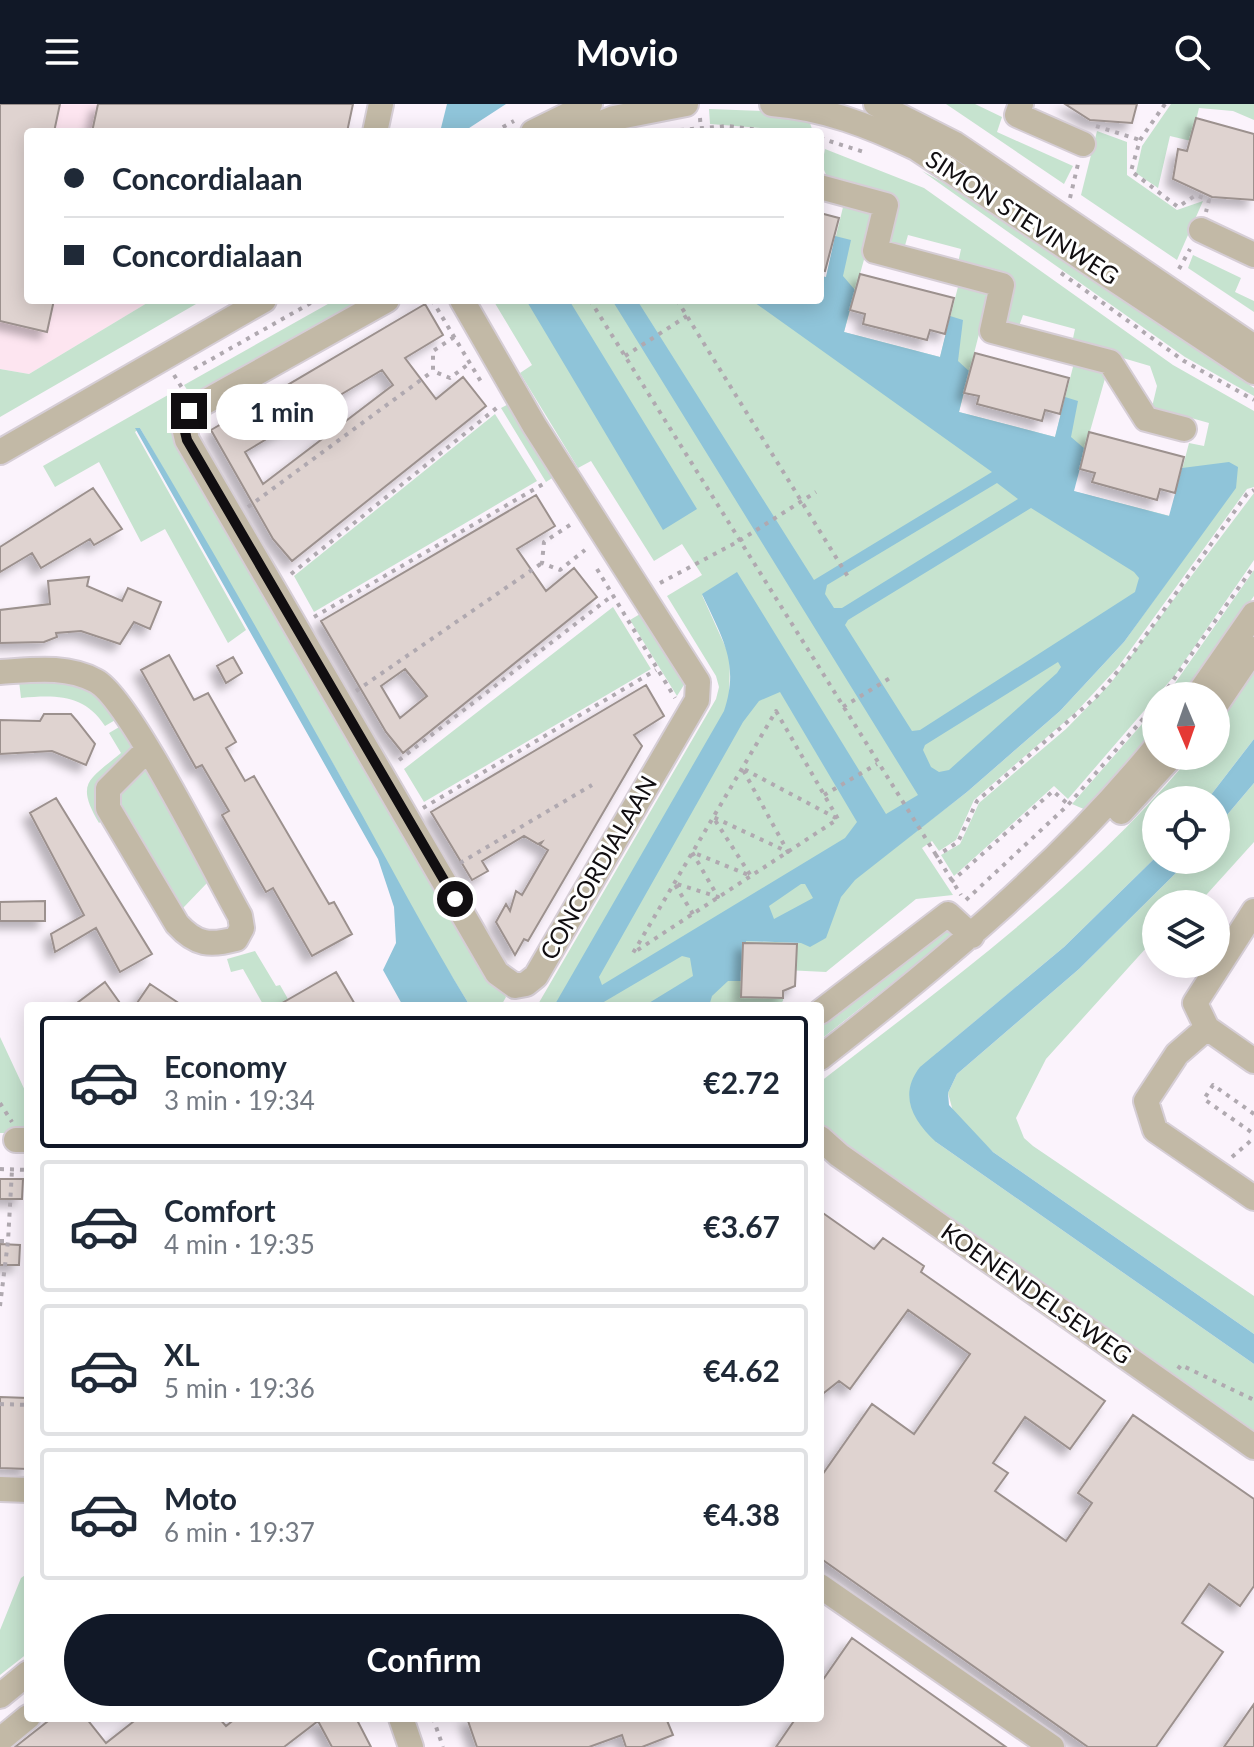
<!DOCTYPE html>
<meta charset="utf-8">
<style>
:root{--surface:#fff;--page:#f6f6f7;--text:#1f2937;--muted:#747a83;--line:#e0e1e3;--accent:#111827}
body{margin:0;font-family:Lato,sans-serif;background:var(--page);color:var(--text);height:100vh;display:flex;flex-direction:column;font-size:30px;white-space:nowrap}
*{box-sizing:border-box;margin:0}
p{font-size:26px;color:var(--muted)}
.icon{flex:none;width:44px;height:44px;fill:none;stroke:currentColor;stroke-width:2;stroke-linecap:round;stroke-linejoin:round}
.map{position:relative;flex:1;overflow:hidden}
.sheet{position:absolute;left:24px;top:898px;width:800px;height:720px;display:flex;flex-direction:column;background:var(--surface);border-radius:8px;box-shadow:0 4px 20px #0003}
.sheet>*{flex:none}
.guide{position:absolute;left:24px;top:24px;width:800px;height:176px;border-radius:8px;box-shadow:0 4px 20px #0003;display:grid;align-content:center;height:176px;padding:0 40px;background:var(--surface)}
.needle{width:52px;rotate:178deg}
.controls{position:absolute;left:1142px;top:578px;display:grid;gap:16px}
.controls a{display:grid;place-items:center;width:88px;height:88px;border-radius:50%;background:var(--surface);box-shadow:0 4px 20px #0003;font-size:40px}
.end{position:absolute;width:36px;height:36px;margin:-18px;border:10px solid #110e11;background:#fff;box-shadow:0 0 0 4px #fff}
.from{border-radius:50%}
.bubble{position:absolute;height:56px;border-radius:28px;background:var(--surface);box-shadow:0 4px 20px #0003;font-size:26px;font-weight:700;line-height:56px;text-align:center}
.guide b{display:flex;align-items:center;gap:28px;height:76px;font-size:30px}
.guide b+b{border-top:2px solid var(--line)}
.guide i{width:20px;height:20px;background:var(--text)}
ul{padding:14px 0 0;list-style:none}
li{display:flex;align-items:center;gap:24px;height:132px;margin:0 16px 12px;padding:0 24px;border:4px solid var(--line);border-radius:8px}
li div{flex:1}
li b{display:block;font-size:30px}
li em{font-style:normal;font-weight:700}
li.current{border-color:var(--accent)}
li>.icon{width:72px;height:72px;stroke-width:1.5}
.button{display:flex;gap:16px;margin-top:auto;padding:16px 40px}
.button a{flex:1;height:92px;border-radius:48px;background:var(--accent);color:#fff;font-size:32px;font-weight:700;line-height:92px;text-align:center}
header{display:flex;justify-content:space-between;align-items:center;height:104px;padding:0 40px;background:var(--accent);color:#fff;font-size:36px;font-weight:700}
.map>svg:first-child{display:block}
</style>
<header><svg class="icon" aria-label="menu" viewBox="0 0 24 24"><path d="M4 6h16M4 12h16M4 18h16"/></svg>Movio<svg class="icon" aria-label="search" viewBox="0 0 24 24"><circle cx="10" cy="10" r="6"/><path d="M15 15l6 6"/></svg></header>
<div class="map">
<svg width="1254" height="1643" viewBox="0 0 1254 1643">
<defs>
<filter id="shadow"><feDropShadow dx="-7" dy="7" stdDeviation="4" flood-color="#0004"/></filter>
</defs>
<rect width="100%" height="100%" fill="#fbf3fc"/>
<!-- education -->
<path fill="#fde5f0" d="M0,0H353L347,28H28V196H152L29,270L0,265Z"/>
<!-- green -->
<path fill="#c6e3cf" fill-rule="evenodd" d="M946,0H975L1002,13L997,28L1073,62L1064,80Z
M1171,0H1254V16L1233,7L1199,4L1191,37L1170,32L1158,84L1136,69L1142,42Z
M709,5L763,7L809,16L813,28L710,20Z
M1097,27L1127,38V71L1177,106L1203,97L1177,156L1081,91Z
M825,45L924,84L1173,261L1254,307V383L1247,385L1118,563L1076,608L974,696L956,736L939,747L932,737L922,744L953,791L916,795L826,868L785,866L783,897L778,902H537L716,595L719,583L716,572L667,492L702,471L682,440L654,457L591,357L578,364L520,269L532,261L493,196H820V172L826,173L844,99L873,107L876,112L844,228L940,253L959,179L990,187L959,308L1055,333L1074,259L1104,267L1106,271L1073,387L1170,412L1189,339L1204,342L1209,319L1152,303L1157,282L1150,262L1072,239L1075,225L1023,211L1018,225L1009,223L1005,216L1011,191L958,159L961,145L908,131L904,145L891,139L896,109L827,73L822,61ZM1222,401L1124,538L1060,607L967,688L857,773L1170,460ZM702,491L740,531L729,595L730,553ZM741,817L826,834L801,839L745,837L744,877H728Z
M922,67L959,87L1254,284V292L1185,253Z
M1193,151L1241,174L1235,188L1254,197V208L1188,164Z
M152,196H203L0,313V265L29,270Z
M335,196H362L193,295L184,281Z
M175,287L184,303V355L254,476L295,530L292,541L483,871L493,873L506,893L501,902H470L414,811L348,686L140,324L135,328L246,526L228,539L165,425L141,438L99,358L55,383L43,362Z
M516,296L560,369L546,378L501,304Z
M495,310L537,377L314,508L294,472Z
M1254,389V456L1175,571L1068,695L1054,682L954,772L941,751L960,740L979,699L1066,625L1110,580Z
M1254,466V492L1184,592H1166Z
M613,503L651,565L424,698L404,665Z
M645,507L687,576L677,592L630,516Z
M1254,566V635L1207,696H1156V753L1064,843L937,949L936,1038L1254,1260V1331L820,1026V978C949,878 1086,779 1191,652H1216V621Z
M48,573L87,582L117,615L105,622C84,590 56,591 21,594L19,577Z
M1156,604V627L1086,706L1072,700Z
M121,622L133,636L105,715L99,719C75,678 89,676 121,649L109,629Z
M145,656L208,778L183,804H178L118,709L114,687Z
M1254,679V738L1198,800H1156V833L1046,955L1016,1014L1024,1034L1033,1042L1254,1192V1230L993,1048L954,1011L948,989L957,970L1079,865L1189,756H1216V724Z
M939,821L953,826V831L820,936V916Z
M255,847L276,882L280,881L292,902H264L243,865L231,868L227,855Z
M0,933L28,993V1029H0Z
M28,1469V1549L0,1571V1526L21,1474Z"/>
<!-- water -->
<path fill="#8fc4d9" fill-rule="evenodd" d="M447,0H506L463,28H440Z
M835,132L851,136L843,172L855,186L844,228L940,253L950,212L963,216L958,257L969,267L959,308L1055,333L1065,293L1078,297L1071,333L1085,345L1074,387L1169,412L1182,364L1229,358L1238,363L1236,384L1124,538L1060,607L967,688L855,776L841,793L826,834L810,843L801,839L746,837L744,877H728L712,892L709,902H644L693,872L690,854L682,852L597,902H554L724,607C740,559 722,534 702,490L737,468L886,710L918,691L612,196H637L814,476L992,368L751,196H820V172L826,173ZM997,379L1018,395L842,504H834L825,490L827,481ZM1031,404L1134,468L1139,474L1135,488L920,626L912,627L845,521L848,516ZM1058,558L1061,563L1057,569L949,666L939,668L931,663L923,646L925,641ZM780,588L857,718L845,734L602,881L599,873L743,618L759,597ZM801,780H805L813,794L774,815L769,802Z
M526,196H569L697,405L663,426Z
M135,324H140C211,443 279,563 347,684C388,757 426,830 470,902H403L383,866L396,839L394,803L378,755Z
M1254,635V679L1216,724V696H1207Z
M1156,753L1189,756L1079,865L957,970L948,989L949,1001L993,1048L1254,1230V1260L936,1038C913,1017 898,991 920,963L1064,843Z"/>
<!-- building -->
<path fill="#dfd3d0" stroke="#9c918e" stroke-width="2" fill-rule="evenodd" filter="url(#shadow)" d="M0,0H60L54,28H28V196H54L47,228L0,217Z
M98,0H353L347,28H92Z
M1065,0H1137L1132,19L1090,16Z
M1196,14L1254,30V96L1212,93L1173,75L1178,45L1187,47Z
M820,109L839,114L825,167L820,166Z
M860,170L954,194L945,230L930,226L927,236L863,220L865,210L850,206Z
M425,200L443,231L405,254L436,295L463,273L486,302L292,457L273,435L211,326ZM382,266L393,281L263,380L245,348Z
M975,249L1069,274L1060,310L1045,306L1042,317L977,300L979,292L964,289Z
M1089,328L1184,353L1175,389L1160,385L1157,396L1092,378L1095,369L1080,365Z
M93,384L122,425L94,441L90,435L41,464L32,449L0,468V443Z
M536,391L555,422L517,445L546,487L574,464L597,493L403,649L386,628L321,517ZM405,565L427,592L400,614L381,582Z
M89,473L87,482L122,497L128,484L161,498L150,525L134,518L120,540L81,527L56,529L57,533L44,538L0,539V506L50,500L48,477Z
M169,551L194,596L208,589L236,638L226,644L245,677L254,672L329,800L334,798L352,830L312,852L273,784L266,788L222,711L229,707L202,661L196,664L141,566Z
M233,553L242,569L226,579L217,562Z
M646,581L664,612L634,631L642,642L528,837L524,835L515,851L496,818L506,800L510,807L516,787L522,791L548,746L540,741L542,738L538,740L524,732L482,757L488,767L472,776L431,708Z
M44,610H71L77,617L95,640L86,661L52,647L0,650V616L40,617Z
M56,694L152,850L120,868L96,824L55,848L51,830L84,811L30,709Z
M45,797V817H0V798Z
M743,839L797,840L795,882L783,887V894L741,893Z
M336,868L356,902H277Z
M105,878L122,902H73Z
M150,880L183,902H135Z
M0,1075H23L22,1095H0Z
M820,1107L874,1145L883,1134L924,1162L921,1168L1105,1297L1070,1345L1025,1313L993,1359L1008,1369L995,1387L1066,1437L1092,1399L1078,1389L1133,1311L1254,1395V1482L1240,1502L1209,1480L1182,1519L1223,1548L1156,1643H1088L820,1454V1374L872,1300L914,1330L970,1250L908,1206L850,1285L839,1277L820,1292Z
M0,1140L20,1141L19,1161H0Z
M0,1293L28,1294V1365L0,1364Z
M852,1534L907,1573L1006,1643H776L796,1614H820V1580Z
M1254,1600V1643H1224Z
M52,1614H86L106,1639L138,1614H219L226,1622L236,1614H356L371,1643H332L318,1617L284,1643H15Z
M467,1614H666L673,1631L642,1643H626L622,1631L589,1643H477Z"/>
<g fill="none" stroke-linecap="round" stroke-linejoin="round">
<!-- minor casing -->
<g stroke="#d6ced6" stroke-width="28">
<path id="minor" d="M772,0C824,4 870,22 916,44L1254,268
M876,0L955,40L1254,243
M1021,0L1017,11L1083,40
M375,28L381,0
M533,28L590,0
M579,28L614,14L686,0
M820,83L886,101L875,147L1002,181L992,227L1110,258L1146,315L1184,325
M1201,126L1254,151
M387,196L189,307L183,319L187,336L497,869L515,882L526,880L536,872L697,596L698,578L534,321L462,196
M0,348L264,196
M0,568C33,566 66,561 96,577C129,594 216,770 240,812L242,824L236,835C210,842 196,841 177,820L108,704V685L147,646
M1197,592L1254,510
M1216,601L1254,545
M1121,708L1172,652
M1254,807L1195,899L1207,924L1254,957
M820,908L948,810L972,832
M1207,924L1177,950L1146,997L1155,1026L1254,1094
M820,954C940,860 1059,762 1156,643
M820,1034L839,1051L1254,1343
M16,1036H28
M0,1385L28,1386
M820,1482L1052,1643
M0,1592L28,1569
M401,1614L411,1643
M0,1636L28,1613"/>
</g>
<!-- path -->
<path stroke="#b0a9b0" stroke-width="4" stroke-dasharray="4 6" stroke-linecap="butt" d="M1165,0L1140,36L1131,67L1178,103L1196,91L1209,96L1206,108
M700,14L701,28
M1096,22L1140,36
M680,26L728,22L777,28
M494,28L514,17
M820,34L867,49
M1070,94L1078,60
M1179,165L1190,145
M1061,169L1184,257L1254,296
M432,196L483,281
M590,196L961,791
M677,196L850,476
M454,233L433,247V267L450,274L470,259
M625,252L687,212
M194,265L316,196
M174,271L184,287
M248,403L433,267
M570,421L544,438L542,459L560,466L585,446
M597,465L675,594
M291,470L499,302
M660,479L739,437L816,388
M314,513L545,379
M356,587L542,459
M1162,592L1254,462
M843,603L890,574
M776,607L838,715L633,849Z
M399,656L613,491
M824,691L877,660
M423,704L656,566
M935,753L958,738L977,697L1097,592L1133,549L1247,390L1254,386
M460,759L592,681
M951,778L1053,687L1069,701
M966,796L1068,701L1156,600
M693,810L674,779L718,793L692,748L751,772L713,713L788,748L742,664L836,714
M0,999L12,1018
M1254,1010L1213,981L1204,995L1254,1030
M1232,1053L1254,1034
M0,1065L28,1066
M0,1137H8
M0,1202L8,1137L12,1066
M1178,1265L1181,1261L1254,1296
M0,1300L28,1301
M433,1614L443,1643"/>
<!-- minor -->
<use href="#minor" stroke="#c2b9a6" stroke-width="24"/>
</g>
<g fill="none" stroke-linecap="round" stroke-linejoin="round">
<!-- route -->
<path stroke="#110e11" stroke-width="10" d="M189,307L183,319L187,336L455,795"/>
</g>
<g text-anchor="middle" stroke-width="6" stroke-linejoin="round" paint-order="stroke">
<!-- street labels -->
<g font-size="24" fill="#110e11" stroke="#fff">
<text transform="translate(1022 114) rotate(33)" y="8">SIMON STEVINWEG</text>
<text transform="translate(599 764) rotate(-60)" y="8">CONCORDIALAAN</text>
<text transform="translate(1036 1190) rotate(35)" y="8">KOENENDELSEWEG</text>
</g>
</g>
</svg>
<div class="controls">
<a><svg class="needle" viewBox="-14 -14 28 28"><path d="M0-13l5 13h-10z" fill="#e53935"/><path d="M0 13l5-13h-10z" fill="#747a83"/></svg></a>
<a><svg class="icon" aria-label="locate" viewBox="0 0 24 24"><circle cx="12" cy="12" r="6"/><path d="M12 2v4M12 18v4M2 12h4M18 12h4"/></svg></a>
<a><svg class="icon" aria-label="layers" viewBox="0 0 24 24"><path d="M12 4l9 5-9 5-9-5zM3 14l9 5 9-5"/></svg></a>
</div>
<i class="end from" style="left:455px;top:795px"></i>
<i class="end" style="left:189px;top:307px"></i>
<div class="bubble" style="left:216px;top:280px;width:132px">1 min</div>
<div class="guide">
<b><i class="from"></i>Concordialaan</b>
<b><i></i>Concordialaan</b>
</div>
<section class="sheet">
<ul>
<li class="current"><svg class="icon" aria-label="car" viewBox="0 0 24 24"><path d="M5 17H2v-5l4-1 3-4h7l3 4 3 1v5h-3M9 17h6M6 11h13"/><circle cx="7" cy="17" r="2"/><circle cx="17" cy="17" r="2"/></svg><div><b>Economy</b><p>3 min · 19:34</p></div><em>€2.72</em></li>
<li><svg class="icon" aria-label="car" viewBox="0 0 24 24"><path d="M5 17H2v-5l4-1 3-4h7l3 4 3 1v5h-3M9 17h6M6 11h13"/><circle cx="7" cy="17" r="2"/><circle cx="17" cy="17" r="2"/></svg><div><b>Comfort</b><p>4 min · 19:35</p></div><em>€3.67</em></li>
<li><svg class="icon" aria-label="car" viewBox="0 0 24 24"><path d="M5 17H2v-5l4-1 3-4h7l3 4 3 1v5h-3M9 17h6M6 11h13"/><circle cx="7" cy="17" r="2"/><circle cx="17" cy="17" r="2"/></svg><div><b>XL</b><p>5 min · 19:36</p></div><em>€4.62</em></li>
<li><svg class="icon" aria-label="car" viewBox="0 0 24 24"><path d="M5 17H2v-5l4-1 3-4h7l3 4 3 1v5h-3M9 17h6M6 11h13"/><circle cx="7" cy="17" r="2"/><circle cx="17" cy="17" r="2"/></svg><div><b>Moto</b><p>6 min · 19:37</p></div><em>€4.38</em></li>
</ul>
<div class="button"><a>Confirm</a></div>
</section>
</div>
